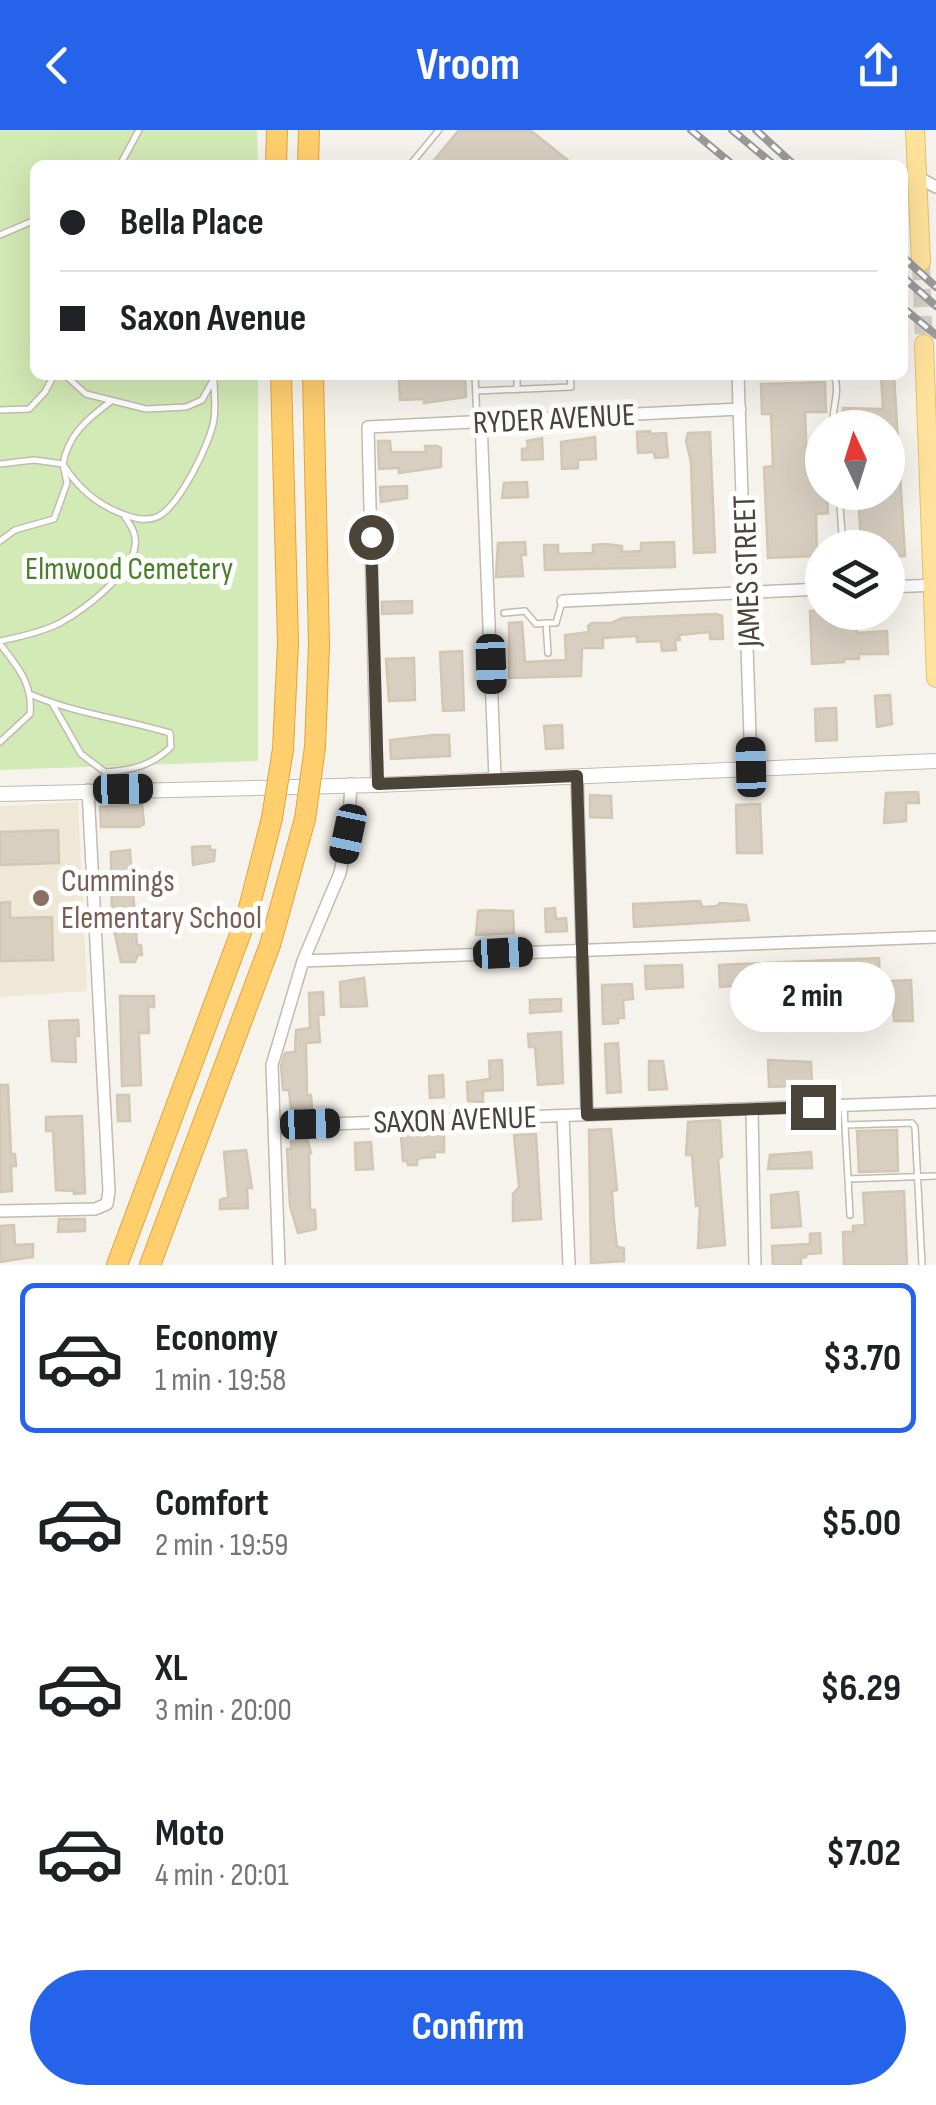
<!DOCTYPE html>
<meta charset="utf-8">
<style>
:root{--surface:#fff;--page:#f6f6f6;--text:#202124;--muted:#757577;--line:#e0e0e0;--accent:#2563eb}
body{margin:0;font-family:"Sofia Sans Condensed",sans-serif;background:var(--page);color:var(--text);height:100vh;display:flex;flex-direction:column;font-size:38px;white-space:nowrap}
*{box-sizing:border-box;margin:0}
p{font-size:32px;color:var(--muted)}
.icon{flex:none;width:55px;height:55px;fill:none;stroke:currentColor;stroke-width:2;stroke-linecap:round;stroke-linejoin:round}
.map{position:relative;height:1135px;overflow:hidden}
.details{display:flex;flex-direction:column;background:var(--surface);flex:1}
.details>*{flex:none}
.top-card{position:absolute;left:30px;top:30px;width:878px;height:220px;border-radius:15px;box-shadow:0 10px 40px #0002;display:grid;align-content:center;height:220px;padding:0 30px;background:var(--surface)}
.needle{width:65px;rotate:356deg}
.controls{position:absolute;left:805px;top:280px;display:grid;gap:20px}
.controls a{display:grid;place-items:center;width:100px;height:100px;border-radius:50%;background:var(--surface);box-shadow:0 10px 40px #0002;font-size:50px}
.end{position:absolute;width:45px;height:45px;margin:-22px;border:12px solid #4b4439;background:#fff;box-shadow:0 0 0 5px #fff}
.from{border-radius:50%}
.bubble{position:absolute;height:70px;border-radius:35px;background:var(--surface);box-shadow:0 10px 40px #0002;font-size:32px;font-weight:700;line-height:70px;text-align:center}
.car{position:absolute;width:30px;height:60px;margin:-30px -15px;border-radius:12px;box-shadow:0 0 8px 2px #0007;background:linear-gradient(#222 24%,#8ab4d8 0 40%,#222 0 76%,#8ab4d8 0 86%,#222 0)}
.top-card b{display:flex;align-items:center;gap:35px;height:95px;font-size:38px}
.top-card b+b{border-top:2px solid var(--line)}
.top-card i{width:25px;height:25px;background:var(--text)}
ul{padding:18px 0 0;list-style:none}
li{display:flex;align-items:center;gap:30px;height:150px;margin:0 20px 15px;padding:0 10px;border:5px solid transparent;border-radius:15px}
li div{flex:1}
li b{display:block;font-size:38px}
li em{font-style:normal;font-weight:700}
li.on{border-color:var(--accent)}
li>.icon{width:90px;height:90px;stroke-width:1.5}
.button{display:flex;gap:20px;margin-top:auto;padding:20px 30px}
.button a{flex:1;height:115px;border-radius:60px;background:var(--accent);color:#fff;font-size:40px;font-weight:700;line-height:115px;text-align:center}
header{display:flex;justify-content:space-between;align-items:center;height:130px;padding:0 30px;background:var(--accent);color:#fff;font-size:45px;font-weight:700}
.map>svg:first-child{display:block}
</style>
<header><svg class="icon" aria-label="back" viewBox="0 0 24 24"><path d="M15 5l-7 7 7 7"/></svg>Vroom<svg class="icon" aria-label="share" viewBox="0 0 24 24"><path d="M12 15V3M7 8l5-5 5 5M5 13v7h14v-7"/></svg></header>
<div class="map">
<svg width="936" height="1135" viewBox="0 0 936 1135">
<rect width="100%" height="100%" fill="#f6f3ec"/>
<!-- education -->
<path fill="#efe8d6" d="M78,672L87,861L0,867V676Z"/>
<!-- green -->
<path fill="#d2eab5" d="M0,0H257L258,35H35V245H258V631L0,640Z"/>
<!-- building -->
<path fill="#d8cfc1" stroke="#d3c7b4" stroke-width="2.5" d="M459,0H530L574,35H430Z
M403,245H465L466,267L424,273V269L400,270L399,250L403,249Z
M881,245H894L905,426L889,427L888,413L861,414L858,362H888V298H842L843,278L883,279Z
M825,252L826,282H805L807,335H822V362L827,368L828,383L816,384L817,426L768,428L764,337L773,336L771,284H762L761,254Z
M650,301V304L666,303L668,327L655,328L654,322L638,323L637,302Z
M710,302L715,422L694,423L691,332L686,311L688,303Z
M595,307L596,329L578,330V338L562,339L561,312Z
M542,308L543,329L522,330V319L528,318L527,311Z
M378,311H390L391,322H426L425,316H437L441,318V337L399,343V338L379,339Z
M527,352L528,367L502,368L504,353Z
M407,356V368L381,372L380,357Z
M525,412L526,425H521L523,446L496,447L498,413Z
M674,412L675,437L545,440L544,415H558V424L593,423V415L606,414L622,416V422L641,421V413Z
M412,471V483L382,484V472Z
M822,480L841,482V489L857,490V503L887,501L888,524H859V529H844V532L812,534L810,481Z
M716,484L722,486L723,509H710V502L679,505L680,510H675L676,520L662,521L661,511L637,512V506L603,508V518H582L581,546L509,548V493L522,492L525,532L566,530L565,505L589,502L588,496L592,493H611L622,488Z
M462,521L464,580L443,581L440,522Z
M414,528L415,570L389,571L386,529Z
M890,565L892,594L877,597L875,566Z
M836,578L837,610L816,611L815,579Z
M562,595L563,618L546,619L544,596Z
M434,605H449L450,626L391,629L390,610Z
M918,662L919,673H906V691L884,693L886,663Z
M590,665L611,666L612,688L590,687Z
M142,674L144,694L139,697H101L100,677Z
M760,674L762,723H737L736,675Z
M58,700L59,733L0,735V702Z
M210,716V720H215L214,731L193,735L192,717Z
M130,720L137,815H141L142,825H138L135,832H121L112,791L111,722Z
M700,771L702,777L717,776L720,773L746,775L749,790L634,797L633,774Z
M10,772V788L52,787L53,830L0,831V773Z
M555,778L556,789L566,788L567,801L546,802L545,779Z
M488,780L513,781L514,803L476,805L478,781Z
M879,828L880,852H875V856L801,857L766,862V853L720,857L719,835Z
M682,835L683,857L646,859L645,836Z
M364,848L367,876L341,877L340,852Z
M911,850L913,891H894L892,851Z
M632,854L633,869L623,870L624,888H618V893L603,894L602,855Z
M323,862L324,885H318L320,912L306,913L307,965H311L312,978L291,979L289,960H283L281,936L285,923L295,922L296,900L310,898L309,863Z
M120,866H154V877H148L149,903H139V906L141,955L122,956Z
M561,869V881L530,883V870Z
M78,890L79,906H75L76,932L52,931L49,891Z
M561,902L563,953L538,955L535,917H529L528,904Z
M618,913L621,962L607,963L605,914Z
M502,930L503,960L483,961V972L468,971L467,952L490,949L489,931Z
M768,930L811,932L812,955L769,957Z
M649,931H663L667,959L649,960Z
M443,945L444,967L430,968L429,946Z
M0,955H8L11,1024H15L16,1036H11L12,1061L0,1062Z
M117,965H129L130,991H118Z
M82,986L85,1063L74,1064V1061L56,1060L53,1001H46V987Z
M717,990L720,991L722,1027L718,1028L725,1115L698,1118L700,1075L696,1076L692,1025H686L688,992Z
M611,999L617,1060L612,1061L614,1092L617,1117L624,1118V1131L591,1133L589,1000Z
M897,1000L898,1041L859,1042L857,1001Z
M438,1003L444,1006V1022H434L435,1027L421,1028L417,1030V1035H408L407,1031H403L401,1005Z
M536,1004L541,1089L513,1091V1064L519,1057L514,1005Z
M307,1008L311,1023H309L310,1080H315L316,1099L298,1103L290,1076L287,1019H291V1009Z
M371,1012L373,1039L356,1040L355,1013Z
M246,1020L252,1058H247L248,1078L220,1079V1070L228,1067L224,1022Z
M811,1022L812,1038L768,1039L770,1025Z
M904,1061L907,1135H844L843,1102H853V1096L865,1095L863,1063Z
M798,1062L801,1096L772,1098L771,1065Z
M59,1089H85V1101L58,1102Z
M14,1095L15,1115L33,1114V1127L0,1132V1096Z
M820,1103L821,1123L806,1124V1127L801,1128V1135H773L772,1116L810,1114V1104Z"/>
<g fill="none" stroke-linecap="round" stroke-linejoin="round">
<!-- primary-tunnel -->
<path stroke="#d4d0c8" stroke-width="18" stroke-dasharray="18 9" stroke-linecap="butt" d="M921,132L924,214"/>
<!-- service casing -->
<g stroke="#c2bbae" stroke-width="8">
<path id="service" d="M120,35L139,0
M410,35L439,0
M0,105L35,90
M65,245L86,264L146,279L186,277L202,270L216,245
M475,245L477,291
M517,245V259
M476,261L571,257L570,245
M110,272C87,289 68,305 63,334C77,357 95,373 120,383C132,388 145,392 157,387C179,377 211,312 214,289C216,276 214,262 214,250
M0,280L29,279L45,262L54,245
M833,298C831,279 841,262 834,245
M0,334L34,330L63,334L67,353L54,389L15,400L0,411
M839,362L843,418
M504,483L525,481L536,494L546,493
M0,511C20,507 42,502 60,493C84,480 132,443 135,416C137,404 131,396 125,387
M0,514C18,537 33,554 30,584L0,612
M548,523L546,493H556L562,472
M32,565C77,584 124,589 170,603L171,617C151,636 133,640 105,642L81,624L52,573
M844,978L850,1085
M845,995L912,993L915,997L922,1135
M848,1049L936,1046"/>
</g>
<!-- minor casing -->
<g stroke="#c2bbae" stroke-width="14">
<path id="minor" d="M917,47L936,57
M738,245L751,637
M481,291L495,648
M888,457L936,455
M563,471L822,459
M577,646L587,985
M377,655L368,297L740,279
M303,831L936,807
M752,980L755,1135
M563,986L569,1135
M274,996L936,972
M0,1081L95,1079L107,1074L109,1061L88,660
M279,1135L272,935L303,831L340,743L348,704L351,654"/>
</g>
<!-- tertiary casing -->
<g stroke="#c2bbae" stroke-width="16">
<path id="tertiary" d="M0,664L377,655L936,631"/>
</g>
<!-- primary casing -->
<g stroke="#e6c16a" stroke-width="20">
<path id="primary" d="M915,0L921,132
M924,214L936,548"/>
</g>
<!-- motorway casing -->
<g stroke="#e0a43c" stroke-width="22">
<path id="motorway" d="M276,35L277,0
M308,35L309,0
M281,245L288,513L283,619
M313,245L319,515L315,617
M117,1135L247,786L272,688
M150,1135L270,815L305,689"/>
</g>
<!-- service -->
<use href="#service" stroke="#fff" stroke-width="5"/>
<!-- minor -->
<use href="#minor" stroke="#fff" stroke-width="11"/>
<!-- tertiary -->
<use href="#tertiary" stroke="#fff" stroke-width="14"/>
<!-- primary -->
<use href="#primary" stroke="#ffe39c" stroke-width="18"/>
<!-- motorway -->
<use href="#motorway" stroke="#ffcf6e" stroke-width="20"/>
<!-- rail casing -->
<g stroke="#9a9a9a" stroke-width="8">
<path id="rail" d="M691,0L733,35
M732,0L774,35
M756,0L794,35
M902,126L936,157
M902,146L936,176
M902,177L936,205"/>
</g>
<!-- rail -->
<use href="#rail" stroke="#fff" stroke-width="4" stroke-dasharray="11" stroke-linecap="butt"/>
<!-- motorway-bridge casing -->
<g stroke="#e0a43c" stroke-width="22" stroke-linecap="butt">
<path id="motorway-bridge" d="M272,688L283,619
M305,689L315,617"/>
</g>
<!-- motorway-bridge -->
<use href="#motorway-bridge" stroke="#ffcf6e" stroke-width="20"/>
</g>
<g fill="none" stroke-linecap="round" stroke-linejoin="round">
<!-- route -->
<path stroke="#4b4439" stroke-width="12" d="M371,407L378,654L577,646L587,985L813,977"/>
</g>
<!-- markers -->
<circle fill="#8d6e63" stroke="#fff" stroke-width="4" cx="41" cy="768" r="10"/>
<g text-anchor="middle" stroke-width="10" stroke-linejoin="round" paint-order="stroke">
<!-- street labels -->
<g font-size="32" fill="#4b4439" stroke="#fff">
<text transform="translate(554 288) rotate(-3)" y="11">RYDER AVENUE</text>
<text transform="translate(746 441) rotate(-92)" y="11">JAMES STREET</text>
<text transform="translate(455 989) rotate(-2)" y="11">SAXON AVENUE</text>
</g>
<!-- park labels -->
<g font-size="32" fill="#4a7f2a" stroke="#fff">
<text x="129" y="449">Elmwood Cemetery</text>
</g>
<!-- education labels -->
<g font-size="32" fill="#785e54" stroke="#fff" text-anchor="start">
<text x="61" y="761">Cummings<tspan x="61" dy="37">Elementary School</tspan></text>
</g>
</g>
</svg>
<div class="controls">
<a><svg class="needle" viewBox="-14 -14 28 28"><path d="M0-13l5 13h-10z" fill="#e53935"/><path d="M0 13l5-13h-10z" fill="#757577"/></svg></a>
<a><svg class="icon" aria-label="layers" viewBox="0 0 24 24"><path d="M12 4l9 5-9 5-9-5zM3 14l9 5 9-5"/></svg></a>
</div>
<i class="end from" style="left:371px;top:407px"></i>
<i class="end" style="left:813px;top:977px"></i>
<div class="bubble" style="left:730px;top:832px;width:165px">2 min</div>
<i class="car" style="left:491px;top:534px;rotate:178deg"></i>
<i class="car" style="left:751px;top:637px;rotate:359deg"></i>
<i class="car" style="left:123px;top:659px;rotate:89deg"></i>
<i class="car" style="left:348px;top:704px;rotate:192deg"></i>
<i class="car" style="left:503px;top:823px;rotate:87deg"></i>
<i class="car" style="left:310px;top:994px;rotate:88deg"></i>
<div class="top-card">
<b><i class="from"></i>Bella Place</b>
<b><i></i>Saxon Avenue</b>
</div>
</div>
<section class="details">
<ul>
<li class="on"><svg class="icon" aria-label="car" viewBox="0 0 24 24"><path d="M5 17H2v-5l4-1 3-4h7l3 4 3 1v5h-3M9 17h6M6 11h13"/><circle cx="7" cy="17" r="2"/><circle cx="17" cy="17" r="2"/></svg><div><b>Economy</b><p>1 min · 19:58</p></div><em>$3.70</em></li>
<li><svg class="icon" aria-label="car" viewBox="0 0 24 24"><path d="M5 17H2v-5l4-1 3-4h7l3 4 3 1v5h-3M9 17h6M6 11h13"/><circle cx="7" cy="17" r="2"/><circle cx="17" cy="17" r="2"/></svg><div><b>Comfort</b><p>2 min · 19:59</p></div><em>$5.00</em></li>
<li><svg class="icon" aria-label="car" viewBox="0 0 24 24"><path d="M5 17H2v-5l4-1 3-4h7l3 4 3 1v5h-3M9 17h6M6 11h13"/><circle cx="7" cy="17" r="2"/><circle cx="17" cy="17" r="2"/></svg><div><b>XL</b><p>3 min · 20:00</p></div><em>$6.29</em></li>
<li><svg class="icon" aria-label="car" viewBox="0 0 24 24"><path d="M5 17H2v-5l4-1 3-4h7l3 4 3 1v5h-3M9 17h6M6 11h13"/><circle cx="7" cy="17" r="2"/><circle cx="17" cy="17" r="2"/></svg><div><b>Moto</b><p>4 min · 20:01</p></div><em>$7.02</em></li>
</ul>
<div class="button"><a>Confirm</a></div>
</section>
